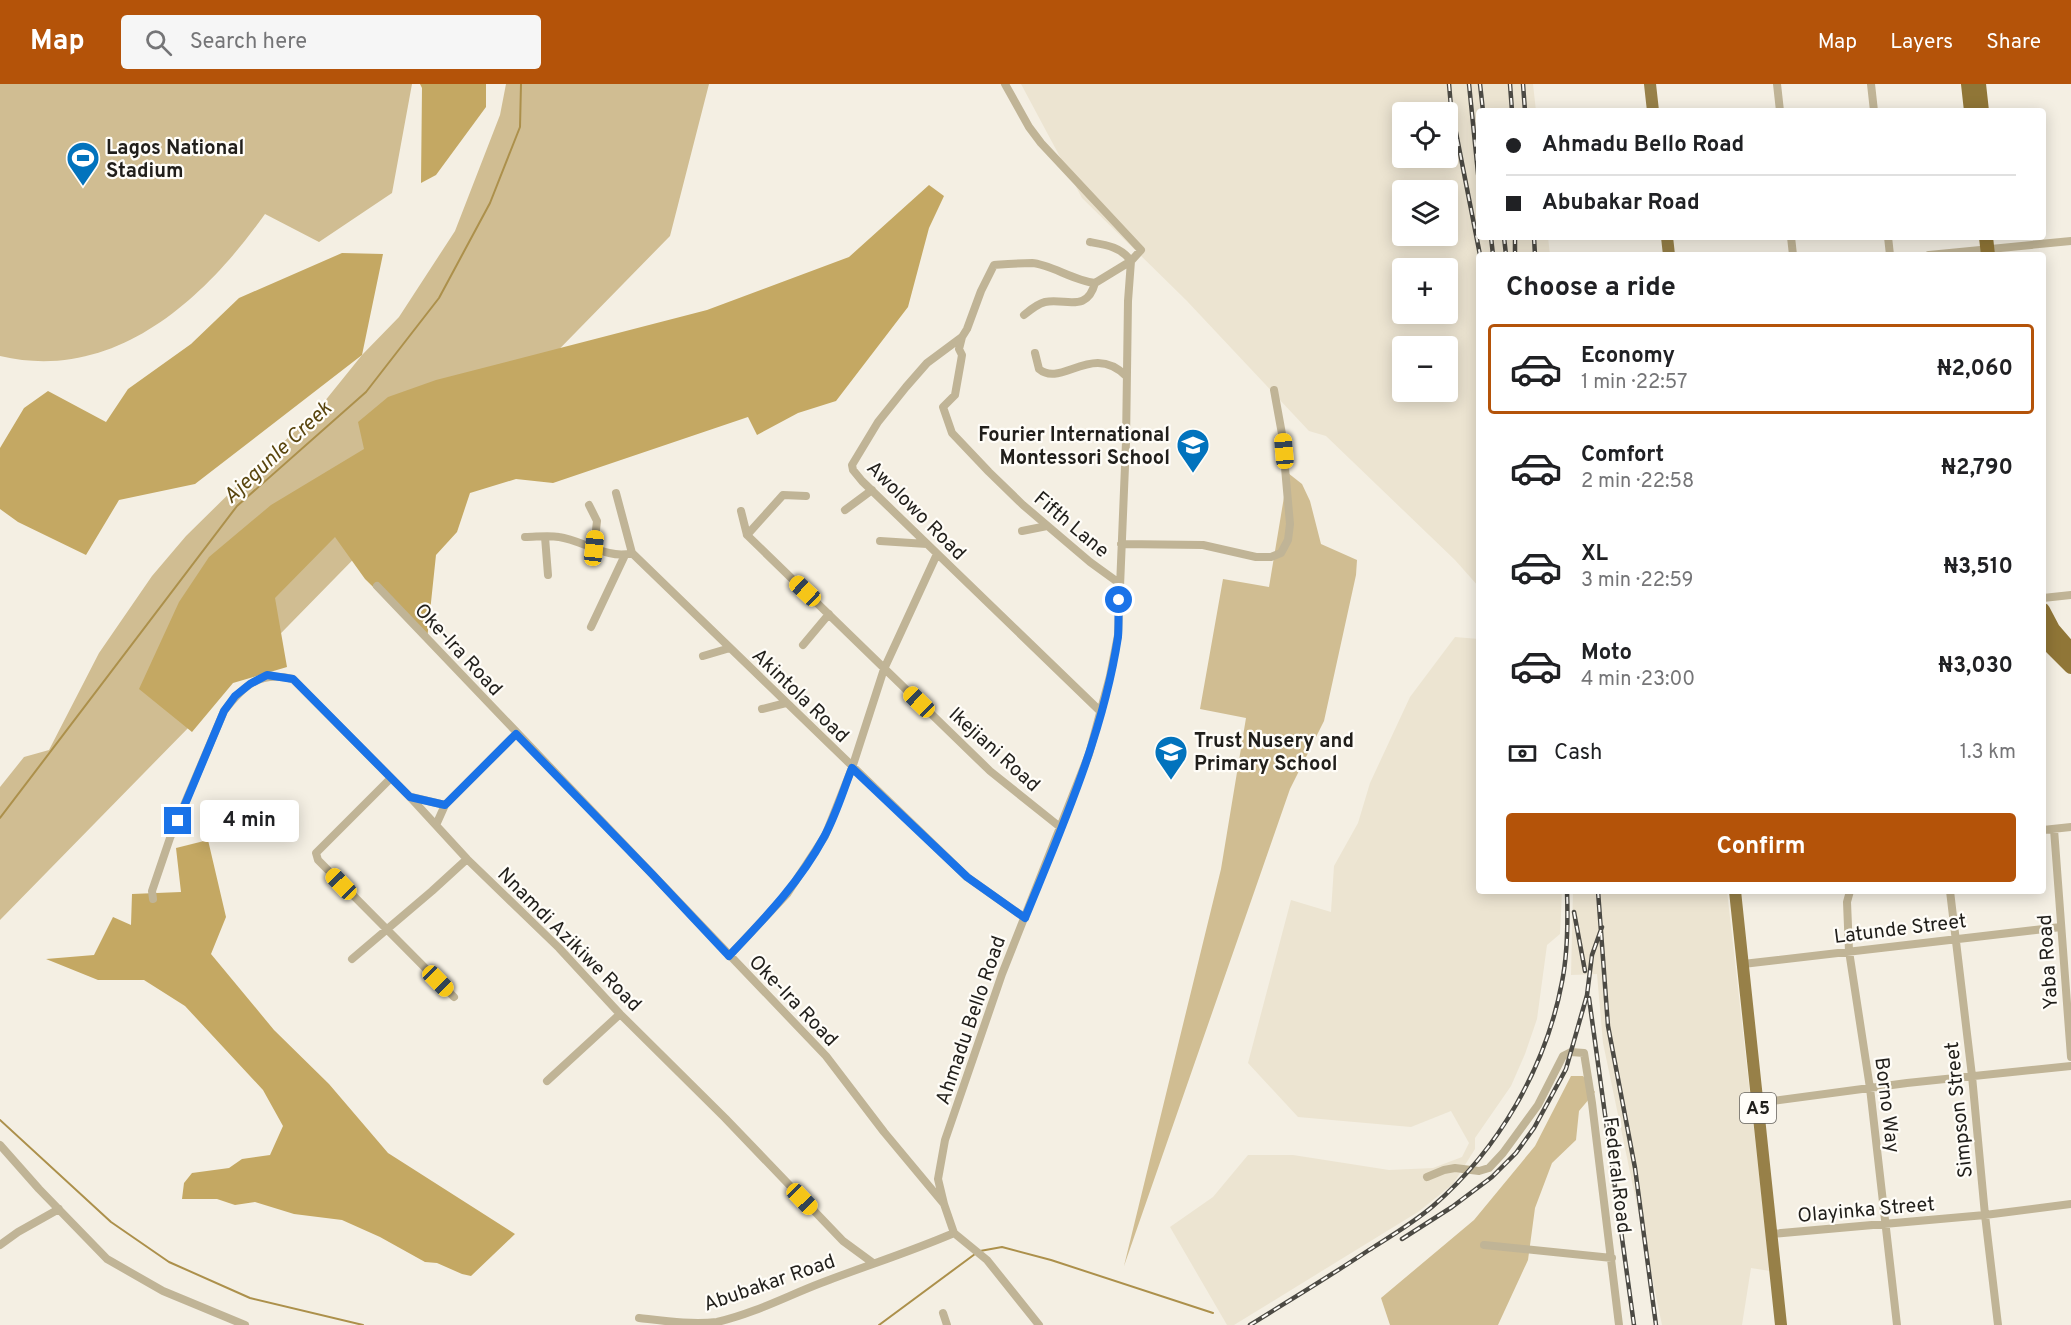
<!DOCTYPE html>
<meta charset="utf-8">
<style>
:root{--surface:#fff;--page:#f6f6f6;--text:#202124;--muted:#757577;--line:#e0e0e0;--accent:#b45309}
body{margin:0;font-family:Overpass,sans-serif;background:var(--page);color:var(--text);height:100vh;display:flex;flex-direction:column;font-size:22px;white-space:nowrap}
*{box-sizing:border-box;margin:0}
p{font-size:20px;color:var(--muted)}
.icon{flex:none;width:33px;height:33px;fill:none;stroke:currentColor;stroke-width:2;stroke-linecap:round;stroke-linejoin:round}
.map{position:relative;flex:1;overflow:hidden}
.details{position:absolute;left:1476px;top:168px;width:570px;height:642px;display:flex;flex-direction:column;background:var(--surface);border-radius:6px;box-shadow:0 3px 15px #0003}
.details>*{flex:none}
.hud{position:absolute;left:1476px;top:24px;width:570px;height:132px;border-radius:6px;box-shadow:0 3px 15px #0003;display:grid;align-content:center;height:132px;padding:0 30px;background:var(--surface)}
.tools{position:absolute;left:1392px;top:18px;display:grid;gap:12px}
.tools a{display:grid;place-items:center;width:66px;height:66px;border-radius:6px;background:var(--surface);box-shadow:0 3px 15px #0003;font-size:30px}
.end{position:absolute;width:27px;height:27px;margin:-14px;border:8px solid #1a73e8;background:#fff;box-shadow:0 0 0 3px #fff}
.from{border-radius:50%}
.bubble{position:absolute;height:42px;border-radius:6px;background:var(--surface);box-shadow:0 3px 15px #0003;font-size:20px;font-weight:700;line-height:42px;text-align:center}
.car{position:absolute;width:18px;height:36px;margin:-18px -9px;border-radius:8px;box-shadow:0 0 4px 2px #0007;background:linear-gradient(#f5c518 24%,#345 0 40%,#f5c518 0 76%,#345 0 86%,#f5c518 0)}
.hud b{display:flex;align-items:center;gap:21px;height:57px;font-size:22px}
.hud b+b{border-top:2px solid var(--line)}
.hud i{width:15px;height:15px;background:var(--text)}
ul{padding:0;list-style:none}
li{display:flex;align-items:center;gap:18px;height:90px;margin:0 12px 9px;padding:0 18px;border:3px solid transparent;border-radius:6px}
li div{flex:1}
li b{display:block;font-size:22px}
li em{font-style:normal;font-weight:700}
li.on{border-color:var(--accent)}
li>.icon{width:54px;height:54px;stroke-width:1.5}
h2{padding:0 30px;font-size:27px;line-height:72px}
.pay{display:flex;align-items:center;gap:15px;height:66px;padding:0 30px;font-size:22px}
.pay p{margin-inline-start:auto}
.action{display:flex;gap:12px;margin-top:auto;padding:12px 30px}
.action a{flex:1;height:69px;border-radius:6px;background:var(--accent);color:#fff;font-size:24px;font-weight:700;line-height:69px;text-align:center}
header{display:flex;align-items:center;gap:36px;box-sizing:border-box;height:84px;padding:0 30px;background:var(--accent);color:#fff}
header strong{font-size:28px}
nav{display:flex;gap:33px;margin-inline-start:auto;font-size:21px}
.search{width:420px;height:54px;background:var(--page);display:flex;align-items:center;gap:15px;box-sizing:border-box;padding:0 21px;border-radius:6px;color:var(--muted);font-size:22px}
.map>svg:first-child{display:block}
</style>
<header>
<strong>Map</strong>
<div class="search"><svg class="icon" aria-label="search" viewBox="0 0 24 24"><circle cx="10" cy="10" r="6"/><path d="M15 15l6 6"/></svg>Search here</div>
<nav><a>Map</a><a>Layers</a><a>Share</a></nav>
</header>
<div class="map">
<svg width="2071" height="1241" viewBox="0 0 2071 1241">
<rect width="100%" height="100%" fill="#f4efe3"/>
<!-- built -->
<path fill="#ece4d1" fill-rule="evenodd" d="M1021,0H1533L1536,27H1479V153H1548L1550,171H1479V503L1455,476L1326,352L1309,347L1186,216L1082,114ZM1402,28H1448V74H1402ZM1402,106H1448V152H1402ZM1402,184H1448V230H1402ZM1402,262H1448V308H1402Z
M1455,553L1479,555V807H1562L1560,850L1547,861L1537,935L1525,970L1511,1002L1475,1054V1065L1453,1100L1418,1128L1234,1241H1227L1170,1143L1213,1113L1248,1071H1293L1389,1086L1433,1084L1462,1073L1469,1059L1451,1027L1411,1043L1298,1033L1248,979L1291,816L1331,828L1334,782L1358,739L1370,699L1410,613Z
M1573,807H1727L1770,1187L1751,1184L1742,1241H1662L1603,959L1597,890L1571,891Z"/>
<!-- green -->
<path fill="#d0bd92" d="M0,0H412L392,109L319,158L265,130C204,216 114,299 0,272Z
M506,0H709L670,152L0,836V703L24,673L49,666L99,569L152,492L186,452L251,388L316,328L362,271L399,233L455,147L500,31Z
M1288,389L1302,400L1310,417L1321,460L1357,476L1356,491L1324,637L1290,705L1124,1182L1221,785L1246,634L1200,625L1223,495L1269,503Z
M1571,992H1583L1595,1008L1579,1027L1576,1056L1552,1079L1535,1124L1528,1176L1498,1241H1390L1381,1214L1474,1136L1535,1062Z"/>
<!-- forest -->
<path fill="#c4a863" d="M420,0H486V23L436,91L421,99L422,4Z
M929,101L944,112L929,144L908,223L836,317L798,329L757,351L748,333L553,399L516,395L470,409L457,448L436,471L427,556L365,495L335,453L275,514L287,583L233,599L192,648L139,605L179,518L209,473L271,421L364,365L358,338L388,313L436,296L707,226L849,173Z
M342,169L383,170L362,271L195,400L119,416L86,471L18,438L0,425V364L24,324L48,307L106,338L128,305L191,260L239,214Z
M208,756L226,833L211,870L274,946L329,1000L388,1069L515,1150L471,1192L462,1190L437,1179L425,1178L380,1153L342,1136L294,1130L255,1118L235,1121L217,1115H182L184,1099L192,1089L229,1084L242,1075L270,1071L283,1042L263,1006L185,922L144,896H98L46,875L94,871L113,833L131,841L132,810L181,808L176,764Z"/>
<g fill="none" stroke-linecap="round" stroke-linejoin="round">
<!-- stream -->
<path stroke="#ac904b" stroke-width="2" d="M0,734L237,422L366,308L439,214L490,119L520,43L521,0
M0,1036L111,1138L169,1178L250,1214L363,1241
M980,1167L1002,1163L1051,1176L1213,1229
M879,1241L975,1170"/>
<!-- minor -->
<path stroke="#c0b496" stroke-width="8" d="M1005,0L1029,43L1041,59L1141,166L1131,177L1095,199C1074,197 1050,180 1032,179C1019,179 1007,180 994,181L981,207L967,245L962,253L927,279L906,303L878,338L852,381L853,386L862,397L1101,628
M1777,0L1780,27
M1871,0L1874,27
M1791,153L1793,171
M1888,153L1890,171
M1929,171L2071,157
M1024,231C1030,226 1037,220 1045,218C1066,214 1087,229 1095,199
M962,253L959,265L962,271L961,277L955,311L943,323L952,349L989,388L1023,421L1090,478L1119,499
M1035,269L1039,285C1061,304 1092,258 1126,292
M616,409L632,469L967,793L1025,834
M589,421L597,437L594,464
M845,426L872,406
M741,427L747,451L990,687L1060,743
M1022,447L1047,442
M747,451L783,411L806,412
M525,453C536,453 548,451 559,453C582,456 608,476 632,469
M545,453L548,491
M880,457L927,460
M1121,460L1203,461L1256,473H1271L1281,469L1288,456L1290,440L1282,350L1274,306
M377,502L826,972L884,1048L944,1120L954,1149L987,1176L1039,1241
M2043,514L2071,511
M591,543L625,471
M803,561L829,530
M703,572L730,564
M762,625L786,619
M391,694L316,769L318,776L454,913
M411,713L445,721
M436,741L445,721L516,650
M2054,745L2071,973
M2043,746L2071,743
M1850,807L1847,818L1849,867L1870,1004L1897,1241
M1950,807L1972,992L1985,1131L1998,1241
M153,815L152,807L170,754L224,627C244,601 259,587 293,595L410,713L467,775L559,864L620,930L725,1034L843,1157L873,1179
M729,872L787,810L825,752L852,684L884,585L937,470
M352,875L432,807L467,775
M1743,880L2061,843
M547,997L620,930
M1757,1019L1907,999L2071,982
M0,1061L39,1105L107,1175L163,1207L245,1241
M1427,1093L1444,1086L1455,1084L1479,1087L1489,1084L1503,1069L1538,1021L1563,972L1571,968L1584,969L1592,1019L1619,1241
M944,1120L938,1095L945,1056L1002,890L1089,670L1110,592L1118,551L1126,358L1128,217L1131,177C1121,163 1107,161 1090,158
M1771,1150L1985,1131L2071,1120
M0,1161L18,1148L59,1125
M1484,1161L1612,1174
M943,1229L947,1241
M639,1234C665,1237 692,1241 717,1238C753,1230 787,1212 821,1199C865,1182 910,1168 954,1149"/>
<!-- primary -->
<path stroke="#978048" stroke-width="12" d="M1650,0L1653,27
M1667,153L1669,171
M1735,807L1781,1241"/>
<!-- trunk -->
<path stroke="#907637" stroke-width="14" d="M1968,0L1971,27
M1979,0L1982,27
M1986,153L1988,171
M2043,526L2053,545L2071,566
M2043,552L2052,564L2071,583"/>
<!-- rail casing -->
<g stroke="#4c4a44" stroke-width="4.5">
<path id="rail" d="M1449,0L1451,23L1480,171
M1469,0L1479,99
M1480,0L1483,27
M1510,0L1512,27
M1523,0L1525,27
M1491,153L1493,171
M1504,153L1506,171
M1515,153V171
M1534,153L1535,171
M1598,807L1608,942L1635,1084L1656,1241
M1574,828L1585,887
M1589,914L1634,1241
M1402,1155L1452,1123L1492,1093L1516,1069L1534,1044L1566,985L1587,911L1592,871L1602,843
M1250,1241C1290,1216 1330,1192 1369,1166C1391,1152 1413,1139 1433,1122C1499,1065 1546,983 1562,898C1568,868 1568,837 1567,807"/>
</g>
<!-- rail -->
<use href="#rail" stroke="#fffdf8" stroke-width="2" stroke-dasharray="7" stroke-linecap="butt"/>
</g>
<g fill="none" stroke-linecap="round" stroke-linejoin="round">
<!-- route -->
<path stroke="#1a73e8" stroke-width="8" d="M178,737L224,627L235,612L250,600L267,591L293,595L410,713L445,721L516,650L652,790L729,872C764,835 800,798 824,753C836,731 843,707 852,684L967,793L1025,834C1062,743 1103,651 1118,553C1119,541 1118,528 1119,516"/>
</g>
<!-- icons -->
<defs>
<g id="stadium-pin" transform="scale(1.725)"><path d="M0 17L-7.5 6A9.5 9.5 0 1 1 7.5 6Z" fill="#0273bd" stroke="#fffdf8"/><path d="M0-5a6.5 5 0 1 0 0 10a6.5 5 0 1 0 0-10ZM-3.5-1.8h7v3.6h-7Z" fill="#fff"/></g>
<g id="school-pin" transform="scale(1.725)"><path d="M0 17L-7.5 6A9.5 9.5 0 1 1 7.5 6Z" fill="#0273bd" stroke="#fffdf8"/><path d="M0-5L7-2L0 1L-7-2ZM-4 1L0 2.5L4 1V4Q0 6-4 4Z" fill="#fff"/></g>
</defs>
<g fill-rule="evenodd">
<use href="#stadium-pin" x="83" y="74"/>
<use href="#school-pin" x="1193" y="361"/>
<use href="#school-pin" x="1171" y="668"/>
</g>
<g text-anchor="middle" stroke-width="4.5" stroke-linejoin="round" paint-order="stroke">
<!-- shield labels -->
<rect fill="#fffdf8" stroke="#64625d" stroke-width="1.5" x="1740" y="1009" width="36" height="30" rx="4.5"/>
<g font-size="18" font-weight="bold" fill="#211f1b">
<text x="1758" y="1030">A5</text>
</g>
<!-- poi labels -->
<g font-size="20" font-weight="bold" fill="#211f1b" stroke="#fffdf8" text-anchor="start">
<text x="106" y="70">Lagos National<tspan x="106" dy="23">Stadium</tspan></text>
<text x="1170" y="357" text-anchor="end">Fourier International<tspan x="1170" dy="23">Montessori School</tspan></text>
<text x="1194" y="663">Trust Nusery and<tspan x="1194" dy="23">Primary School</tspan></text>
</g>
<!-- street labels -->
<g font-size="20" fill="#211f1b" stroke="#fffdf8">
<text transform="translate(917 426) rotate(45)" y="7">Awolowo Road</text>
<text transform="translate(1072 440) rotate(40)" y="7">Fifth Lane</text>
<text transform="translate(459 565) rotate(47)" y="7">Oke-Ira Road</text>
<text transform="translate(801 611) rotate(44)" y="7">Akintola Road</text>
<text transform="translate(995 665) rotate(42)" y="7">Ikejiani Road</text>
<text transform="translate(1900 844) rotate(-7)" y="7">Latunde Street</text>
<text transform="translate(570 855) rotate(45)" y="7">Nnamdi Azikiwe Road</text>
<text transform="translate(2047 878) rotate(-94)" y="7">Yaba Road</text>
<text transform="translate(794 916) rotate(46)" y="7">Oke-Ira Road</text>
<text transform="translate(970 936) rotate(-71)" y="7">Ahmadu Bello Road</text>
<text transform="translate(1888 1021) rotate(83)" y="7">Borno Way</text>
<text transform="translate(1958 1026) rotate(-96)" y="7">Simpson Street</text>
<text transform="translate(1618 1091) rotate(83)" y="7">Federal Road</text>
<text transform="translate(1866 1125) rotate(-5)" y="7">Olayinka Street</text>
<text transform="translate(769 1198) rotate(-19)" y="7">Abubakar Road</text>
</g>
<!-- water labels -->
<g font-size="21" font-style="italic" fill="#59450e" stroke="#fffdf8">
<text transform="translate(277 368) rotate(-43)" y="7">Ajegunle Creek</text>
</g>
</g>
</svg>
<div class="tools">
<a><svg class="icon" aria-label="locate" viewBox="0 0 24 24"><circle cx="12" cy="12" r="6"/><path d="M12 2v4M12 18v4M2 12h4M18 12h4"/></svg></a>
<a><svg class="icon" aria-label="layers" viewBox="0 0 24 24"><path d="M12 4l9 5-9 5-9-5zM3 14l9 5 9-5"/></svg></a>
<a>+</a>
<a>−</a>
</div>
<i class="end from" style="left:1119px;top:516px"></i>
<i class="end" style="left:178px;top:737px"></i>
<div class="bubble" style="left:200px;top:716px;width:99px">4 min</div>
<i class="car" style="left:1284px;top:367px;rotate:355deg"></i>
<i class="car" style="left:594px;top:464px;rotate:6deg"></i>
<i class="car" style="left:805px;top:507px;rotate:313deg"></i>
<i class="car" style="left:919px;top:618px;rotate:314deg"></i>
<i class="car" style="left:341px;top:800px;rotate:316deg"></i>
<i class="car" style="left:438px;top:897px;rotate:135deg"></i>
<i class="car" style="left:802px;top:1115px;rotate:136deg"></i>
<div class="hud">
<b><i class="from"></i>Ahmadu Bello Road</b>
<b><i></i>Abubakar Road</b>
</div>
<section class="details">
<h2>Choose a ride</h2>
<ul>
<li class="on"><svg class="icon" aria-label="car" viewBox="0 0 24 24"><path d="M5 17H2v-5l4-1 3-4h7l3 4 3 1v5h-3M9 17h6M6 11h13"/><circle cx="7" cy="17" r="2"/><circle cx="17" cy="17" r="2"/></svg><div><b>Economy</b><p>1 min · 22:57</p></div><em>₦2,060</em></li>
<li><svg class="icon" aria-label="car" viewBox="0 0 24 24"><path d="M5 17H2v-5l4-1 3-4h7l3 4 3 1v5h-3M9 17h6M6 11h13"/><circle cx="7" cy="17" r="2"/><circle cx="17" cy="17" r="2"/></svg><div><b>Comfort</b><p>2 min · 22:58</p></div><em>₦2,790</em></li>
<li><svg class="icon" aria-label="car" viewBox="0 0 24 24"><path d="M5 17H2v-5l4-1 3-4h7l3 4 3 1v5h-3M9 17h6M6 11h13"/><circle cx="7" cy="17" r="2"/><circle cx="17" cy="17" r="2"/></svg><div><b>XL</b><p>3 min · 22:59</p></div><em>₦3,510</em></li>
<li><svg class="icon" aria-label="car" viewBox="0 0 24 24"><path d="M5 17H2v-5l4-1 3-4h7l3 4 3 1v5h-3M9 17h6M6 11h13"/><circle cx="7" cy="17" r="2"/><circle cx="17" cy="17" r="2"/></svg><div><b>Moto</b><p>4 min · 23:00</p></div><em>₦3,030</em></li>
</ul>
<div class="pay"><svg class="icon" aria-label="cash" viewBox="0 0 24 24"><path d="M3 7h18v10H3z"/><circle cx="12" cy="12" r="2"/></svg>Cash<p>1.3 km</p></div>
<div class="action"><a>Confirm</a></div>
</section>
</div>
